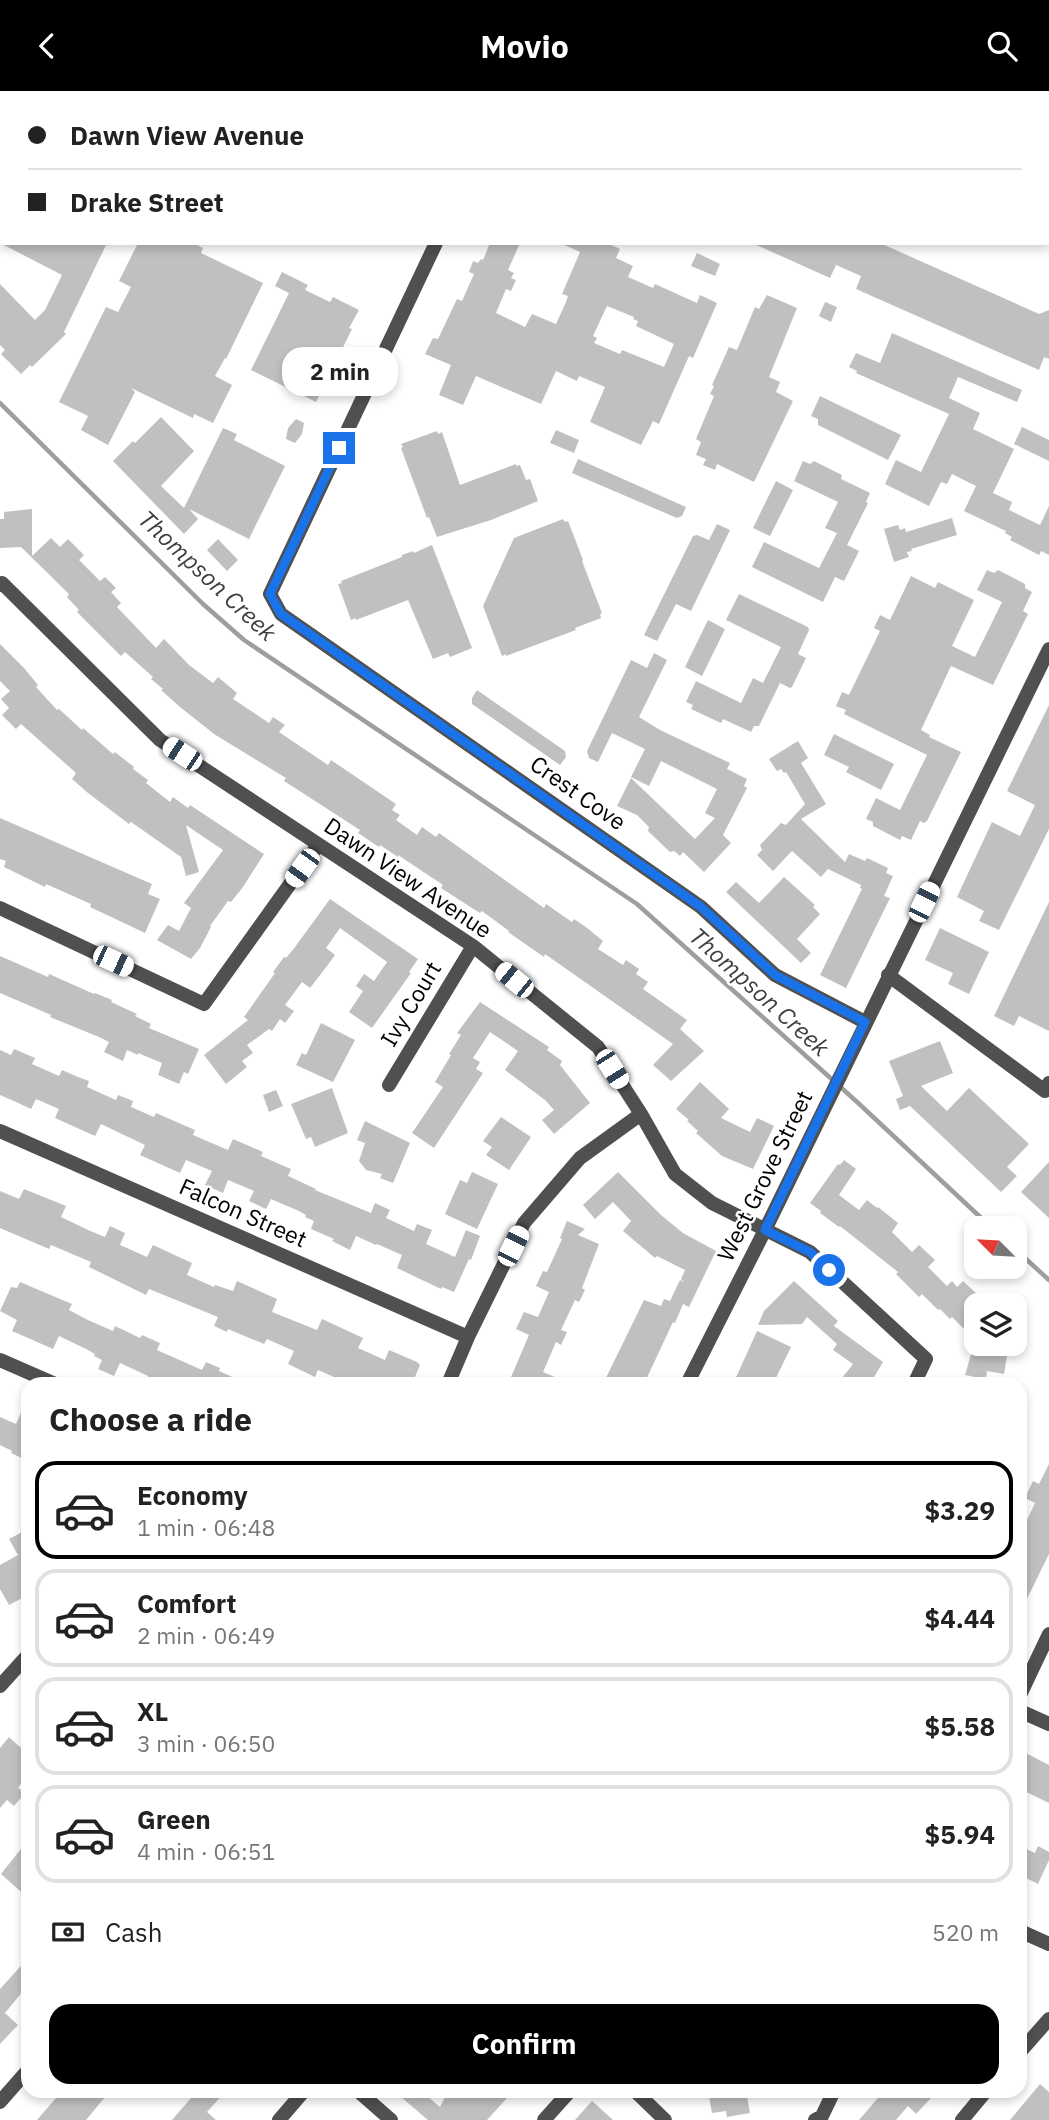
<!DOCTYPE html>
<meta charset="utf-8">
<style>
:root{--surface:#fff;--page:#f6f6f6;--text:#222;--muted:#767676;--line:#e0e0e0;--accent:#000}
body{margin:0;font-family:"IBM Plex Sans",sans-serif;background:var(--page);color:var(--text);height:100vh;display:flex;flex-direction:column;font-size:26px;white-space:nowrap}
*{box-sizing:border-box;margin:0}
p{font-size:23px;color:var(--muted)}
.icon{flex:none;width:38px;height:38px;fill:none;stroke:currentColor;stroke-width:2;stroke-linecap:round;stroke-linejoin:round}
.map{position:relative;flex:1;overflow:hidden}
.side{position:absolute;left:21px;top:1286px;width:1006px;height:721px;display:flex;flex-direction:column;background:var(--surface);border-radius:21px;box-shadow:0 4px 10px #0003}
.side>*{flex:none}
.hud{position:absolute;left:0px;top:0px;width:1050px;height:154px;box-shadow:0 4px 10px #0003;display:grid;align-content:center;height:154px;padding:0 28px;background:var(--surface)}
.needle{width:46px;rotate:294deg}
.controls{position:absolute;left:964px;top:1125px;display:grid;gap:14px}
.controls a{display:grid;place-items:center;width:63px;height:63px;border-radius:14px;background:var(--surface);box-shadow:0 4px 10px #0003;font-size:35px}
.end{position:absolute;width:32px;height:32px;margin:-16px;border:9px solid #1a73e8;background:#fff;box-shadow:0 0 0 4px #fff}
.from{border-radius:50%}
.bubble{position:absolute;height:49px;border-radius:21px;background:var(--surface);box-shadow:0 4px 10px #0003;font-size:23px;font-weight:700;line-height:49px;text-align:center}
.car{position:absolute;width:21px;height:42px;margin:-21px -10px;border-radius:9px;box-shadow:0 0 5px 2px #0007;background:linear-gradient(#fff 24%,#345 0 40%,#fff 0 76%,#345 0 86%,#fff 0)}
.hud b{display:flex;align-items:center;gap:24px;height:66px;font-size:26px}
.hud b+b{border-top:2px solid var(--line)}
.hud i{width:18px;height:18px;background:var(--text)}
ul{padding:0;list-style:none}
li{display:flex;align-items:center;gap:21px;height:98px;margin:0 14px 10px;padding:0 14px;border:4px solid var(--line);border-radius:21px}
li div{flex:1}
li b{display:block;font-size:26px}
li em{font-style:normal;font-weight:700}
li.active{border-color:var(--accent)}
li>.icon{width:63px;height:63px;stroke-width:1.5}
h2{padding:0 28px;font-size:32px;line-height:84px}
.pay{display:flex;align-items:center;gap:18px;height:77px;padding:0 28px;font-size:26px}
.pay p{margin-inline-start:auto}
.primary-button{display:flex;gap:14px;margin-top:auto;padding:14px 28px}
.primary-button a{flex:1;height:80px;border-radius:21px;background:var(--accent);color:#fff;font-size:28px;font-weight:700;line-height:80px;text-align:center}
header{display:flex;justify-content:space-between;align-items:center;height:91px;padding:0 28px;background:var(--accent);color:#fff;font-size:32px;font-weight:700}
.map>svg:first-child{display:block}
</style>
<header><svg class="icon" aria-label="back" viewBox="0 0 24 24"><path d="M15 5l-7 7 7 7"/></svg>Movio<svg class="icon" aria-label="search" viewBox="0 0 24 24"><circle cx="10" cy="10" r="6"/><path d="M15 15l6 6"/></svg></header>
<div class="map">
<svg width="1049" height="2029" viewBox="0 0 1049 2029">
<rect width="100%" height="100%" fill="#fff"/>
<g fill="none" stroke-linecap="round" stroke-linejoin="round">
<!-- stream -->
<path stroke="#9e9e9e" stroke-width="4.5" d="M0,312L203,513L244,549L637,813L856,1010L993,1138
M1015,1158L1049,1189"/>
</g>
<!-- building -->
<path fill="#c0c0c0" fill-rule="evenodd" d="M0,152H107L64,241L66,243L32,276L30,274L21,283L1,263L5,259L0,254V193L35,229L45,219L62,184Z
M138,152H193L203,157L201,162L263,192L226,268L225,267L215,285L232,294L213,332L194,323L193,327L131,297L135,301L108,354L81,339L88,325L59,311L106,216L118,221L131,196L119,190Z
M490,152H520L508,179L514,182L511,187L516,189L511,200L506,198L496,222L525,236L532,223L556,233L566,211L568,205L562,203L580,161L560,152H607L620,158L616,167L633,175L628,186L653,197L655,193L697,212L700,204L717,212L693,267L689,265L659,333L653,330L641,354L590,331L605,296L579,285L577,290L556,280L541,313L476,285L463,314L439,304L451,274L425,263L433,247L438,248L457,208L462,210L474,183L469,181L473,170L478,172L481,168L483,169ZM607,215L634,226L633,228L638,230L636,235L674,253L664,276L622,259L620,263L594,252L597,247L593,245Z
M752,152H880L1039,223L1049,219V268L1044,266L1039,279L856,198L861,185L836,174L830,187Z
M697,162L720,173L715,185L691,175Z
M282,181L308,194L305,199L330,211L333,206L359,219L349,237L352,238L316,311L251,279L289,202L275,195Z
M767,204L797,217L769,286L780,291L776,301L793,310L754,391L717,373L715,379L703,374L706,368L696,364L701,351L696,348L714,305L710,303L714,295L712,294L729,256L737,259L755,216L759,218Z
M825,211L837,216L831,231L819,225Z
M892,242L1022,299L1017,311L958,286L949,307L980,322L973,338L1014,358L993,402L1012,411L1009,419L1040,434L1049,415V464L1041,460L1039,464L1010,449L1012,446L1005,442L1006,440L964,420L976,395L952,383L947,393L941,391L929,415L885,393L896,369L921,381L949,323L856,282L857,280L849,276L856,262L880,272Z
M820,305L901,344L888,369L818,334V328L811,325Z
M161,326L194,360L161,395L184,417L223,337L237,343L234,349L285,375L249,448L189,418L198,428L184,443L113,370L133,350L135,352Z
M296,328L304,332L302,343L295,352L286,348L288,337Z
M1022,336L1049,349V370L1014,353Z
M556,339L579,349L574,362L550,352Z
M437,340L438,343L442,341L460,394L516,373V375L520,374L526,389L530,388L538,410L491,429L437,446L429,426L427,427L401,357L403,356L401,353Z
M578,368L686,416L682,425L677,427L572,382Z
M803,370L810,373L814,370L842,384L841,388L870,402L866,411L868,412L847,454L859,460L844,490L835,486L823,511L752,476L764,451L819,477L837,442L825,437L838,411L794,390Z
M776,390L793,399L770,445L753,437Z
M32,418V465L51,447L60,456L68,448L84,464L79,469L100,490L105,486L116,497L111,501L121,512L117,516L156,557L164,548L189,574L213,592L218,586L237,602L233,608L269,632L273,626L285,634L279,641L328,674L331,669L396,713L392,719L400,724L396,729L417,744L422,736L436,746L439,742L544,817L546,813L572,831L574,828L586,836L603,850L598,858L623,874L626,869L639,878L636,883L648,891L643,898L687,929L680,938L704,960L671,990L653,974L673,953L545,863L544,866L508,841L509,840L482,820L480,822L461,810L441,797L443,794L398,764V766L380,754L379,756L358,742L360,739L284,690L286,687L214,643L180,616L161,599L163,598L151,588L153,586L125,561L121,565L77,521L79,519L67,506L69,503L21,456L0,457V428H4V421Z
M952,427L957,444L911,458L912,460L907,461L909,466L894,471L884,438L898,434L900,439L905,437L906,441Z
M563,428L565,431L568,430L583,469L582,470L602,522L600,523L601,527L575,537L576,539L506,565V563L502,565L483,515L514,447Z
M717,433L730,439L691,520L676,513L657,550L644,544L693,445L697,444L709,449Z
M218,448L238,469L227,480L207,459Z
M432,454L472,557L450,566L448,562L433,568L408,509L356,529L355,527L351,529L338,493L342,492L341,490L402,466V464L413,460L414,462Z
M987,479L994,482L998,479L1025,493V497L1032,501L1023,520L1028,523L993,594L951,575L921,639L930,644L929,646L961,661L927,730L924,732L920,730L911,749L902,745L900,749L873,735V731L866,728L876,707L900,719L927,664L844,623L846,619L836,615L842,601L849,604L880,540L874,537L880,524L890,529L911,485L935,497L938,491L974,509L952,555L975,566L1002,511L977,499Z
M739,503L808,536L809,539L798,563L806,567L792,596L790,597L780,592L759,635H754L751,641L723,628L721,632L691,618L693,614L686,611L696,590L741,612L753,587L763,592L781,556L726,529Z
M708,529L725,538L702,585L685,576Z
M0,553L24,577L38,594L36,596L57,619L59,618L82,639L83,637L113,663L115,661L134,676L133,678L148,689L146,692L170,711L173,706L188,717L190,714L264,763L243,796L231,811L228,810L210,835L211,836L200,857L191,868L157,849L168,834L179,840L191,817L184,812L223,759L186,734L199,781L186,785L181,766L131,731L129,733L88,702L72,688L76,682L21,633L16,638L2,624L9,617L1,608L10,600L0,590Z
M654,562L667,569L639,626L660,639L730,672L727,678L747,688L744,695L747,697L723,744L731,752L704,781L683,761L680,765L674,760L670,761L648,740L649,736L637,724L617,715L631,687L695,748L715,727L705,722L717,698L661,670L649,695L631,686L645,658L612,642L598,671L589,667L587,660L631,569L647,577Z
M477,599L565,660L566,666L560,674L472,613V607Z
M1049,614V738L999,839L979,830L984,820L957,806L992,731L1020,745L1035,714L1007,700Z
M834,643L894,673L881,699L846,681L849,676L824,664Z
M798,650L808,667L801,672L826,713L801,728L845,771L849,763L865,770L867,767L888,777L886,782L893,785L884,805L890,807L846,897L820,884L862,798L860,797L861,794L828,778L821,786L792,760L773,780L757,764L762,759L760,754L781,732L786,734L805,713L786,681L784,682L781,678L777,680L769,668Z
M0,727L152,793L148,803L160,808L145,842L90,816L91,813L46,793L45,796L4,776L6,770L0,768Z
M784,786L815,814L813,816L820,823L797,848L811,862L801,872L726,801L736,791L759,812Z
M330,808L418,868L409,881L411,882L372,937L349,921L363,900L356,895L364,883L374,890L387,871L340,837L326,857L335,864L327,875L310,897L302,891L285,914L294,920L285,932L280,928L272,940L269,938L247,954L253,962L242,970L247,976L226,993L204,964L248,929L244,926L275,882L273,881L284,866L286,867L295,856Z
M1049,811V940L1019,925L1014,935L994,925Z
M940,837L989,861L969,903L948,893L953,882L925,869Z
M0,865L48,886L49,883L94,903L95,902L112,909L111,911L137,923L135,925L151,933L149,937L199,958L188,983L184,981L179,993L158,984L162,972L138,962V964L127,959L123,970L104,961L109,951L99,946L50,926L51,924L0,902Z
M480,911L549,956L547,959L562,970L560,974L590,1012L554,1043L542,1029L554,1019L545,1009L505,979L518,960L490,941L473,967L480,971L476,978L483,982L434,1057L412,1042L443,996L435,991L451,964L449,963L461,944L457,942Z
M321,932L355,949L333,991L296,974L302,962L306,964Z
M940,950L953,982L921,995L947,1020L969,997L1029,1053L1007,1076L1017,1085L1001,1101L910,1015L900,1019L896,1008L903,1005L889,970Z
M14,958L35,967L32,973L59,985L62,979L78,986L89,990L87,996L116,1009L118,1004L133,1010L131,1016L154,1026L156,1022L195,1039L193,1044L228,1059L233,1048L263,1061L261,1065L291,1078L288,1085L316,1098L315,1099L371,1122L375,1112L390,1119L386,1127L414,1140L417,1133L432,1139L426,1153L455,1166L466,1139L480,1145L471,1169L469,1168L454,1201L442,1196L441,1198L397,1177L402,1164L377,1153L376,1154L356,1145L350,1159L332,1150L334,1148L311,1138L314,1130L305,1126L306,1124L299,1120L271,1108L266,1118L249,1110L254,1100L228,1089L223,1102L205,1094L212,1080L186,1069L180,1082L140,1064L145,1054L101,1033L95,1045L55,1027L59,1018L36,1008L31,1018L14,1010L0,1004V959L11,964Z
M700,991L729,1018L721,1027L750,1041L757,1027L774,1035L753,1078L722,1065L696,1042L698,1040L687,1030L689,1029L676,1018Z
M332,997L348,1042L315,1056L311,1046L306,1048L291,1013Z
M276,999L283,1015L269,1021L263,1004Z
M501,1026L531,1046L509,1079L486,1064L492,1056L483,1050Z
M365,1030L410,1052L393,1092L380,1087L382,1083L366,1079L359,1070L365,1052L357,1049Z
M844,1069L856,1078L839,1104L859,1119L867,1109L877,1117L878,1116L898,1132L892,1141L912,1161L919,1154L935,1169L928,1176L947,1195L952,1190L957,1196L963,1190L989,1214H976V1250L952,1226L950,1228L940,1218L938,1219L922,1203L919,1206L896,1183L898,1181L840,1135L839,1136L820,1122L821,1120L810,1112L838,1073L840,1074Z
M1049,1071V1127L1021,1101Z
M472,1081L498,1093L477,1138L445,1123L460,1089L467,1092Z
M618,1081L661,1124L683,1142L716,1160L689,1216L683,1213L675,1232L673,1231L644,1293H603L644,1209L661,1215L664,1208L670,1210L680,1189L684,1191L681,1188L685,1179L657,1165L655,1167L623,1140L631,1130L613,1111L595,1128L583,1114Z
M24,1098L66,1115L61,1126L88,1139L105,1146L110,1135L125,1142L120,1154L147,1166L153,1154L192,1172L187,1184L214,1196L215,1194L233,1200L237,1190L277,1208L272,1221L317,1239L322,1228L363,1247L358,1257L385,1269L389,1259L417,1271L420,1274L412,1293H350L318,1279L315,1286L288,1273L294,1260L267,1248L264,1253L228,1238L227,1241L214,1235L218,1226L149,1198L146,1204L89,1176L91,1171L51,1154L49,1158L0,1137V1100L19,1108Z
M567,1130L585,1138L578,1144L599,1153L582,1197L585,1199L579,1211L575,1209L561,1239L567,1241L561,1254L556,1251L543,1281L571,1293H508L529,1244L516,1238L524,1221L538,1226L549,1201L536,1195L543,1180L547,1181L562,1148L560,1147Z
M794,1190L838,1230L834,1235L883,1271L870,1293H850L842,1287L853,1273L833,1259L837,1253L807,1226L802,1233L758,1234L764,1220Z
M20,1191L72,1213L69,1219L88,1229L113,1240L115,1235L140,1247L142,1244L160,1252L157,1259L202,1279L206,1271L220,1277L219,1280L248,1293H144L148,1285L120,1272L114,1285L98,1278L102,1269L94,1265L95,1263L86,1258L59,1245L53,1258L12,1240L17,1229L0,1220L11,1196L17,1197Z
M757,1240L791,1256L773,1293H733Z
M974,1253H1009L1004,1283L987,1280L986,1288L965,1284Z
M28,1306V1370L11,1362L12,1360L0,1354V1326L16,1333Z
M1049,1373V1463L1020,1522V1444L1035,1412L1025,1407L1033,1390L1039,1393Z
M28,1438V1504L9,1514L0,1498V1474L18,1464L9,1448Z
M9,1646L21,1657L28,1649V1682L18,1697L25,1702L14,1715L7,1709L0,1717V1657Z
M1020,1659L1049,1674V1712L1020,1698Z
M28,1749V1807L1,1783Z
M1020,1755L1035,1762L1038,1755L1049,1761V1769L1038,1793L1020,1784Z
M28,1867V1894L5,1922L18,1934L0,1953V1898Z
M1040,1993L1049,2001V2029H1010Z
M62,2000H110L86,2029H37Z
M197,2000H226L207,2021L216,2029H172Z
M394,2000H421L440,2016L448,2000H500L508,2006L487,2029H428Z
M708,2000H746L750,2022L727,2026L726,2020L712,2022Z
M884,2000H926L932,2006L916,2023L908,2015L896,2029H859Z
M592,2010L613,2029H575Z"/>
<g fill="none" stroke-linecap="round" stroke-linejoin="round">
<!-- primary casing -->
<g stroke="#dbdbdb" stroke-width="21">
<path id="primary" d="M846,0L850,2
M902,0L906,2
M1048,65H1049
M1048,91L1049,92"/>
</g>
<!-- street -->
<path stroke="#505050" stroke-width="14" d="M507,2L508,0
M436,152L270,503L281,523L701,816L775,884L865,931
M0,494L2,492L160,649L473,855L598,956L641,1023L675,1083L712,1112L810,1161L926,1268L914,1293
M0,817L204,913L318,754
M888,884L1045,1000L1049,992
M389,994L473,855
M0,1040L468,1246
M0,1269L55,1293
M448,1293L468,1246L524,1132L580,1067L641,1023
M687,1293L765,1139L1049,558
M0,1595L28,1564
M1020,1604L1049,1543
M1020,1620L1049,1633
M1020,1840L1049,1853
M1020,1961L1049,1928
M358,2000L391,2029
M635,2000L665,2029
M0,2011L28,1979
M279,2029L304,2000
M544,2029L570,2000
M815,2029L822,2025L834,2000
M962,2029L986,2000"/>
<!-- primary -->
<use href="#primary" stroke="#000" stroke-width="18"/>
</g>
<g fill="none" stroke-linecap="round" stroke-linejoin="round">
<!-- route -->
<path stroke="#1a73e8" stroke-width="9" d="M339,357L270,503L281,523L701,816L775,884L865,931L765,1139L810,1161L829,1179"/>
</g>
<g text-anchor="middle" stroke-width="5" stroke-linejoin="round" paint-order="stroke">
<!-- street labels -->
<g font-size="23" fill="#000" stroke="#fff">
<text transform="translate(578 702) rotate(35)" y="8">Crest Cove</text>
<text transform="translate(408 787) rotate(34)" y="8">Dawn View Avenue</text>
<text transform="translate(411 913) rotate(-59)" y="8">Ivy Court</text>
<text transform="translate(765 1085) rotate(-64)" y="8">West Grove Street</text>
<text transform="translate(243 1122) rotate(24)" y="8">Falcon Street</text>
</g>
<!-- water labels -->
<g font-size="24" font-style="italic" fill="#3f3f3f" stroke="#fff">
<text transform="translate(207 485) rotate(43)" y="8">Thompson Creek</text>
<text transform="translate(759 901) rotate(42)" y="8">Thompson Creek</text>
</g>
</g>
</svg>
<div class="controls">
<a><svg class="needle" viewBox="-14 -14 28 28"><path d="M0-13l5 13h-10z" fill="#e53935"/><path d="M0 13l5-13h-10z" fill="#767676"/></svg></a>
<a><svg class="icon" aria-label="layers" viewBox="0 0 24 24"><path d="M12 4l9 5-9 5-9-5zM3 14l9 5 9-5"/></svg></a>
</div>
<i class="end from" style="left:829px;top:1179px"></i>
<i class="end" style="left:339px;top:357px"></i>
<div class="bubble" style="left:282px;top:256px;width:116px">2 min</div>
<i class="car" style="left:182px;top:663px;rotate:303deg"></i>
<i class="car" style="left:302px;top:777px;rotate:216deg"></i>
<i class="car" style="left:924px;top:811px;rotate:26deg"></i>
<i class="car" style="left:113px;top:870px;rotate:115deg"></i>
<i class="car" style="left:514px;top:889px;rotate:309deg"></i>
<i class="car" style="left:612px;top:978px;rotate:148deg"></i>
<i class="car" style="left:513px;top:1155px;rotate:26deg"></i>
<div class="hud">
<b><i class="from"></i>Dawn View Avenue</b>
<b><i></i>Drake Street</b>
</div>
<section class="side">
<h2>Choose a ride</h2>
<ul>
<li class="active"><svg class="icon" aria-label="car" viewBox="0 0 24 24"><path d="M5 17H2v-5l4-1 3-4h7l3 4 3 1v5h-3M9 17h6M6 11h13"/><circle cx="7" cy="17" r="2"/><circle cx="17" cy="17" r="2"/></svg><div><b>Economy</b><p>1 min · 06:48</p></div><em>$3.29</em></li>
<li><svg class="icon" aria-label="car" viewBox="0 0 24 24"><path d="M5 17H2v-5l4-1 3-4h7l3 4 3 1v5h-3M9 17h6M6 11h13"/><circle cx="7" cy="17" r="2"/><circle cx="17" cy="17" r="2"/></svg><div><b>Comfort</b><p>2 min · 06:49</p></div><em>$4.44</em></li>
<li><svg class="icon" aria-label="car" viewBox="0 0 24 24"><path d="M5 17H2v-5l4-1 3-4h7l3 4 3 1v5h-3M9 17h6M6 11h13"/><circle cx="7" cy="17" r="2"/><circle cx="17" cy="17" r="2"/></svg><div><b>XL</b><p>3 min · 06:50</p></div><em>$5.58</em></li>
<li><svg class="icon" aria-label="car" viewBox="0 0 24 24"><path d="M5 17H2v-5l4-1 3-4h7l3 4 3 1v5h-3M9 17h6M6 11h13"/><circle cx="7" cy="17" r="2"/><circle cx="17" cy="17" r="2"/></svg><div><b>Green</b><p>4 min · 06:51</p></div><em>$5.94</em></li>
</ul>
<div class="pay"><svg class="icon" aria-label="cash" viewBox="0 0 24 24"><path d="M3 7h18v10H3z"/><circle cx="12" cy="12" r="2"/></svg>Cash<p>520 m</p></div>
<div class="primary-button"><a>Confirm</a></div>
</section>
</div>
